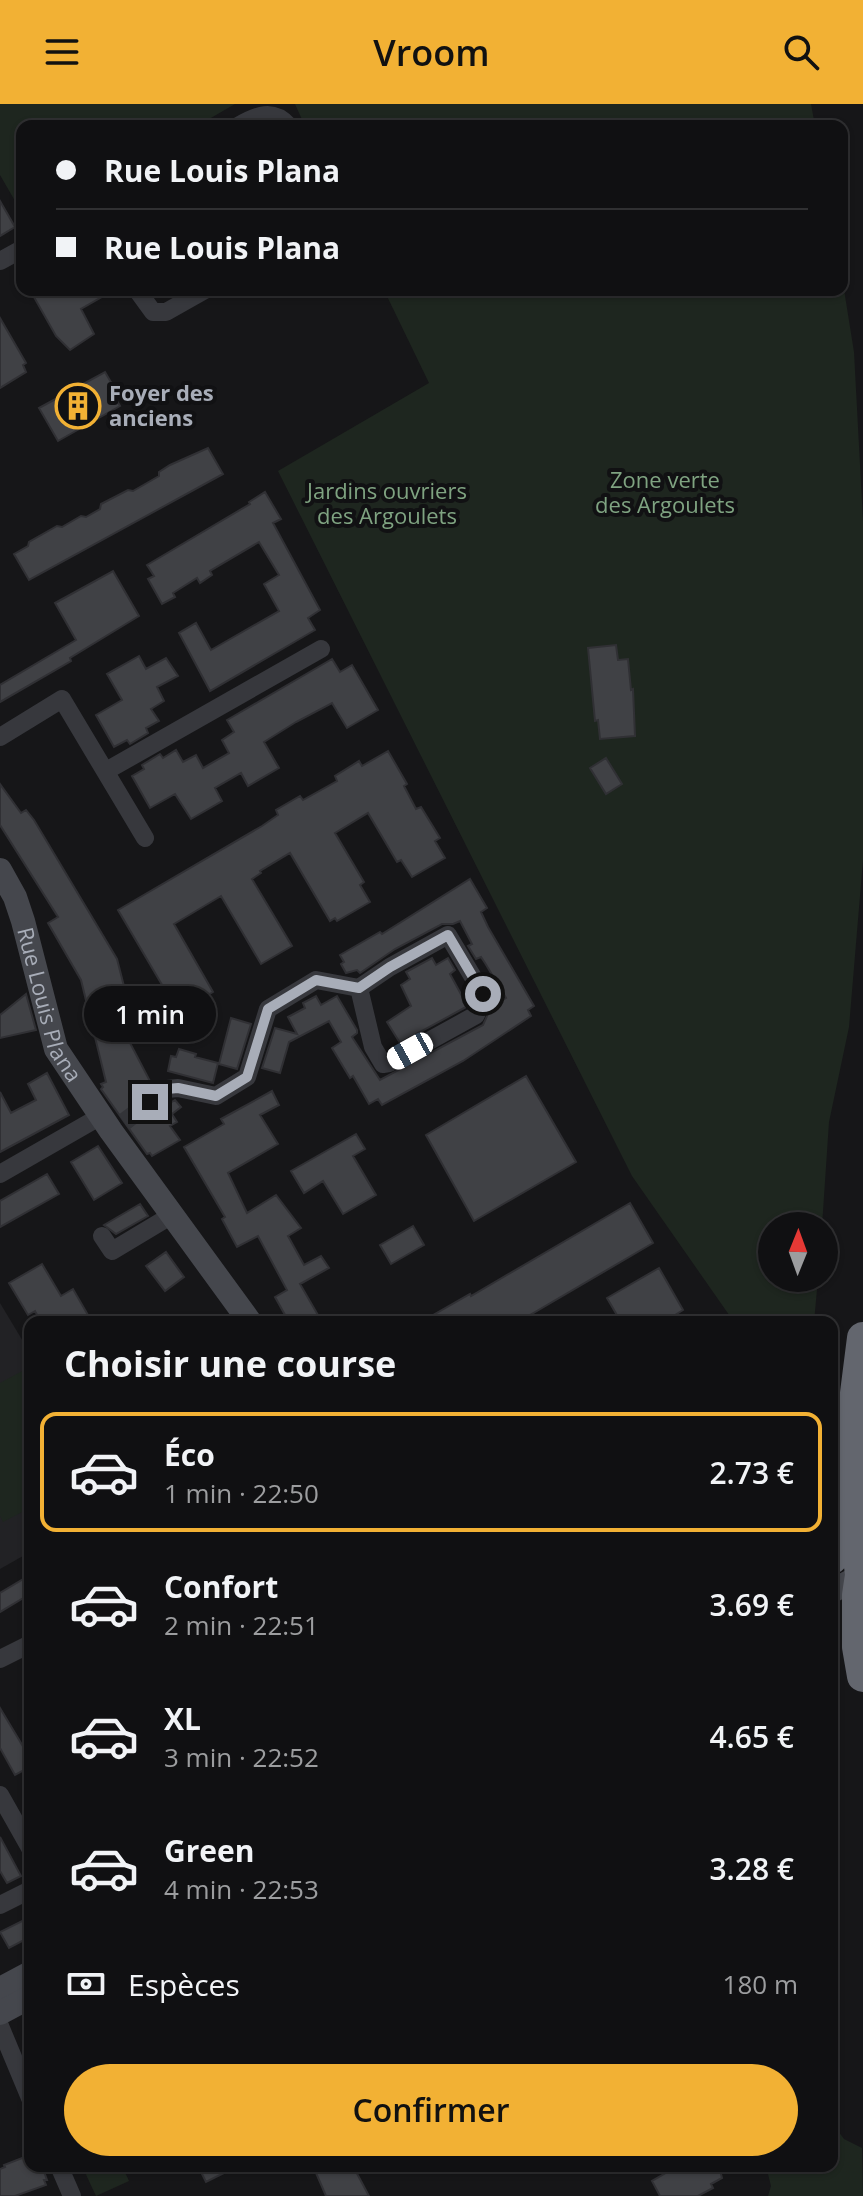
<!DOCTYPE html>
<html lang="fr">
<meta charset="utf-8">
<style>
:root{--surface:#101012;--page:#19191b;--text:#f1f3f6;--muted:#9c9d9f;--line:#303032;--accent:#f2b134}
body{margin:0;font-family:"Open Sans",sans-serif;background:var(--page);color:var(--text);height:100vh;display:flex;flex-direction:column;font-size:30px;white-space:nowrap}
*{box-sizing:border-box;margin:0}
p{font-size:26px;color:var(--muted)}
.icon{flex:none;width:44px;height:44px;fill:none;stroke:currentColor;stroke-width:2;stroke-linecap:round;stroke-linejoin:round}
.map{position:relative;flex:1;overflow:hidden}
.details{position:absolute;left:24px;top:1212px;width:814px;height:856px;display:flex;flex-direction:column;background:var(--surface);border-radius:16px;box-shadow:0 2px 6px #0004,0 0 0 2px var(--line)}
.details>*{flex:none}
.guide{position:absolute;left:16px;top:16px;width:832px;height:176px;border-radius:16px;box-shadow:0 2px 6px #0004,0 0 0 2px var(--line);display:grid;align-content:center;height:176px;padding:0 40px;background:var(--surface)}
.needle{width:52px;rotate:1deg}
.fabs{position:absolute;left:758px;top:1108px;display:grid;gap:16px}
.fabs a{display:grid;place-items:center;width:80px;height:80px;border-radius:50%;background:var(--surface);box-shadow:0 2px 6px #0004,0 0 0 2px var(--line);font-size:40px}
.end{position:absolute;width:36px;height:36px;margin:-18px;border:10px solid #a8adb8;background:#111;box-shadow:0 0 0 4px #111}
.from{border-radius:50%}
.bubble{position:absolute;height:56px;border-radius:28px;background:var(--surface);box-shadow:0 2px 6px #0004,0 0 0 2px var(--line);font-size:26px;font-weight:600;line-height:56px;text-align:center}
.car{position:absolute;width:24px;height:48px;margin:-24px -12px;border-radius:10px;box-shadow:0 0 6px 2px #0007;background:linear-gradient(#fff 24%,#345 0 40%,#fff 0 76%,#345 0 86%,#fff 0)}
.guide b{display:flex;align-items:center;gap:28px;height:76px;font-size:30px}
.guide b+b{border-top:2px solid var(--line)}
.guide i{width:20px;height:20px;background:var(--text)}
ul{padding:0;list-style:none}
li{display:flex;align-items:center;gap:24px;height:120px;margin:0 16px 12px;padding:0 24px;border:4px solid transparent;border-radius:16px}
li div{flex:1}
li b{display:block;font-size:30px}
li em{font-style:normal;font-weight:600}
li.current{border-color:var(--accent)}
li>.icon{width:72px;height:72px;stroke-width:1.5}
h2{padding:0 40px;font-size:36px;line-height:96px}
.pay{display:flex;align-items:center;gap:20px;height:88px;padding:0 40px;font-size:30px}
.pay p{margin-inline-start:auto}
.button{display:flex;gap:16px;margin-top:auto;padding:16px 40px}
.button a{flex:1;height:92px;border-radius:48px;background:var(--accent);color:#111;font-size:32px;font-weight:600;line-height:92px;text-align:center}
header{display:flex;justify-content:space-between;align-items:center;height:104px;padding:0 40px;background:var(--accent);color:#111;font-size:36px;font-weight:600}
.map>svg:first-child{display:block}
</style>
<header><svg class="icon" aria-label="menu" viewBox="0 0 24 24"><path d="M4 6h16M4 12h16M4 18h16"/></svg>Vroom<svg class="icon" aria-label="search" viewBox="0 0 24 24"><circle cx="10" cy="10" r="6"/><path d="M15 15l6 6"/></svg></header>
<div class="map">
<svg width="863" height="2092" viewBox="0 0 863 2092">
<rect width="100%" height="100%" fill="#161618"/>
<!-- built -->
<path fill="#222225" d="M0,1199L30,1249V1448L0,1465Z"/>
<!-- green -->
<path fill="#1e261f" d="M0,0H235L197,22H22V109L0,71Z
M295,0H811L815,22H305Z
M842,173L854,248L863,417V756L849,923L829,1018L822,1122H772V1174H818L814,1218H734L632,1072L278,367L429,279L384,186H842Z
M26,1265L30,1272V1404L3,1418L0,1412V1279Z
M832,2019L844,2035L862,2044L863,2092H768L771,2082L766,2062H832Z
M82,2062H122L129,2077L96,2092Z"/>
<!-- building -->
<path fill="#404145" stroke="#303034" stroke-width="2" d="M0,97L15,123L0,132Z
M30,186H114L81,205L94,230L70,246L56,232Z
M0,214L26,259L23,261L26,268L0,284Z
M105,268L115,285L111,287L120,302L58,337L39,304Z
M208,344L223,370L29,476L14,450L28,442L29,438L57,422L62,423L81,412L86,413L100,405L101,400L128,386L133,387L159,372V368L170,361Z
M265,388L281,415L273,419L320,506L308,514L315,526L210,587L179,529L196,519L211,546L279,507L264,480L279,471L259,438L210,467L212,471L200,479L197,474L173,489L175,493L162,500L148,475L154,472L147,461L250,400L249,398Z
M113,467L139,512L70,554L71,557L0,598V581L76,536L55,499Z
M616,541L618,556L628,555L631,586L633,585L635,632L600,635L598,616L595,617L588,544Z
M139,552L146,565L166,554L178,572L157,583L164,597L151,605L159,617L146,624L148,629L130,640L127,636L114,643L96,611L122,596L107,570Z
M332,555L340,568L352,561L378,606L347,624L332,599L296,618L264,638L279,664L248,682L241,669L215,684L222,697L191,715L175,690L150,704L132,672L144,665L142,661L160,650L163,654L176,646L183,658L196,651L203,664L229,649L222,636L234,628L227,616Z
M388,647L407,680L404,682L416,705L421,703L440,734L435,737L445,754L412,773L401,756L397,758L368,709L335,729L364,778L360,781L370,798L337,817L335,814L330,817L290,749L260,767L261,769L252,775L292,842L261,860L221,792L174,820L213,888L178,908L118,806L262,722L278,711L276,706L300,692L303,696L337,677L335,672L359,657L362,662Z
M606,654L622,680L606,690L590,664Z
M0,680L21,709L26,706L34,716L117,855L137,933L129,937L152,981L139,993L140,1005L152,1010L175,996L181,1003L172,1010L177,1018L170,1022L180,1036L152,1052L150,1049L147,1050L101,985L103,983L101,980L106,978L81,876L48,819L58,813L0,721Z
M470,775L487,804L481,808L488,823L534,902L528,906L531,912L463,957L382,1001L378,995L369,1000L353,972L350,974L332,944L341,938L329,917L289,938L280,969L262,964L275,924L297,930L288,913L305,904L303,899L316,892L321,901L337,892L357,926V929L352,933L380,976L483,921L491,903L506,894L485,859L481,853L476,855L468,842L472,840L460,817L453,820H442L395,845L360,869L357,866L346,869L341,860L344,858L340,851L380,828L382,830Z
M432,854L436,861L448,854L455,866L450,870L462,892L465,890L468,896L466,903L400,939L387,918L411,902L401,881L410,875L406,868Z
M26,890L36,926L0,934V911Z
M231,914L251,920L237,965L219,960Z
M179,945L196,950L195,953L218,959L213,979L168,967L171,952L176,953Z
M47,969L69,1011L0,1048V988L11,1009L36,996L28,980Z
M526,972L576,1058L474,1117L426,1031Z
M272,987L279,1001L260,1011L278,1040L228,1069L247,1109L276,1091L301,1124L288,1132L304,1161L321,1152L329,1164L300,1180L322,1218H289L275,1193L287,1186L258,1132L237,1143L222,1115L225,1113L184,1043L224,1020L221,1015Z
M356,1030L365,1045L353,1052L376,1091L343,1110L323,1077L304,1089L291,1067Z
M98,1042L122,1079L94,1096L71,1058Z
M47,1070L59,1090L0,1123V1097Z
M630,1099L653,1139L518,1218H421L470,1190L471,1192Z
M140,1100L148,1112L116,1130L104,1121Z
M413,1122L424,1141L391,1160L380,1141Z
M166,1148L184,1173L165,1187L146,1162Z
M42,1160L61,1192L73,1185L92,1218H41L35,1207L28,1211L9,1179Z
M659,1164L683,1206L664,1218H621L607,1194Z
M30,1471V1490L0,1508V1489Z
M0,1604L30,1654V1663L15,1671L0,1644Z
M0,1733L21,1772L7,1779L0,1767Z
M30,1813V1833L9,1844L0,1828Z
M30,2051V2062H42L47,2076H44L46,2081L15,2092H0V2065L5,2063L4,2061Z
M198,2062H238L206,2078Z
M313,2062H353L369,2092H326Z
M678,2062H719L722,2074L711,2080L713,2084L698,2092H660L652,2077Z"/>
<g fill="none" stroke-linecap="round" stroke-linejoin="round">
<!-- street-tunnel -->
<path stroke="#333438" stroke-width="18" stroke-dasharray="18 9" stroke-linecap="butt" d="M124,1018L150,998"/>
<!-- street -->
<path stroke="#37383d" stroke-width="18" d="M238,22C257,11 273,4 289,22
M0,157L22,145
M137,186L153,208H166L205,186
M0,633L62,595L145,734
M106,667L321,545
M150,998L167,985L178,984L216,992L247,973L268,905L316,876L359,884L390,863L448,831L483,890L476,911L389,959L383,960L373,943L359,884
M0,1070L101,1012
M102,1132L112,1147L172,1111
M0,1555L30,1540
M0,1691L30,1744
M0,1801L30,1786
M0,1922L30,1994
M59,2062L72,2092"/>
<!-- secondary -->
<g stroke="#45474d" stroke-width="24">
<path id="s1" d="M0,766L15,793L23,817L56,945L111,1027L250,1218"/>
<path d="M832,1487L863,1471"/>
<path d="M0,1885L30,1869"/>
<path d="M0,1909L30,1893"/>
</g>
<!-- highway -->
<path stroke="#63666e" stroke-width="32" d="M860,1398L858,1443L861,1471L858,1491V1543L863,1572
M832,1454L842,1399L852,1381L856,1289L863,1234"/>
</g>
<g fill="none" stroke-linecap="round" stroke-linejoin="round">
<!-- route -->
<path stroke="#a8adb8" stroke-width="10" d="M150,998L167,985L178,984L216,992L247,973L268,905L316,876L359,884L390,863L448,831L483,890"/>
</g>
<!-- icons -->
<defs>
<g id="building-ring" transform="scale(2.3)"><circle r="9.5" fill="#111113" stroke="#f2b134" stroke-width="1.5"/><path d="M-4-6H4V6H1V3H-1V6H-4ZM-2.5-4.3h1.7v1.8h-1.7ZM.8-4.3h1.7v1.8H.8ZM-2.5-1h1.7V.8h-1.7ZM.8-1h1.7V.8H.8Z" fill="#f2b134"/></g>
</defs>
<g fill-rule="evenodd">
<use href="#building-ring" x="78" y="302"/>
</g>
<g text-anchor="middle" stroke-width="8" stroke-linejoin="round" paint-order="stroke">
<!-- poi labels -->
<g font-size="22" font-weight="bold" fill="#a8adb8" stroke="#111113" text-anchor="start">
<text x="109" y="297">Foyer des<tspan x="109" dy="25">anciens</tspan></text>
</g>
<!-- park labels -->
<g font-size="22" fill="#7fa381" stroke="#111113">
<text x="665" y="384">Zone verte<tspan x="665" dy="25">des Argoulets</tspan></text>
<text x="387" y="395">Jardins ouvriers<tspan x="387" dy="25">des Argoulets</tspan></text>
</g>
<!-- street labels -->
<g font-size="22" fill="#a8adb8" stroke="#111113">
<text dy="8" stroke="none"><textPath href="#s1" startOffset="144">Rue Louis Plana</textPath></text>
</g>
</g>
</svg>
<div class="fabs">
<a><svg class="needle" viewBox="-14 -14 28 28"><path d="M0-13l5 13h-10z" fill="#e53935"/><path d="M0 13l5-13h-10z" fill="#9c9d9f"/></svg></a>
</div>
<i class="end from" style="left:483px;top:890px"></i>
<i class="end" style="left:150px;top:998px"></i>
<div class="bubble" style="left:84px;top:882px;width:132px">1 min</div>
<i class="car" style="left:410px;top:947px;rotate:241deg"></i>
<div class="guide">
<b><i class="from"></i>Rue Louis Plana</b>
<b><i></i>Rue Louis Plana</b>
</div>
<section class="details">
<h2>Choisir une course</h2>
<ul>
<li class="current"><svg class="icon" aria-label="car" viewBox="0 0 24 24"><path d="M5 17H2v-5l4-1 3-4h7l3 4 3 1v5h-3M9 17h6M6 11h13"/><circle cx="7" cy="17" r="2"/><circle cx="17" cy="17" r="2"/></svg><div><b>Éco</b><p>1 min · 22:50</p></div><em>2.73 €</em></li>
<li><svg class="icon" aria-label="car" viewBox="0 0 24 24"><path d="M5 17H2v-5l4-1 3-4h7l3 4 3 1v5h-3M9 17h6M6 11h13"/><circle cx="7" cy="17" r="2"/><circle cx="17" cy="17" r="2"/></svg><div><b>Confort</b><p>2 min · 22:51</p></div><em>3.69 €</em></li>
<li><svg class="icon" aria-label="car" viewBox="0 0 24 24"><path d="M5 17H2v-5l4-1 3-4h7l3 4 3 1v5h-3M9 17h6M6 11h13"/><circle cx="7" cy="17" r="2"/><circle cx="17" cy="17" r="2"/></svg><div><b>XL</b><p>3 min · 22:52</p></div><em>4.65 €</em></li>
<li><svg class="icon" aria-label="car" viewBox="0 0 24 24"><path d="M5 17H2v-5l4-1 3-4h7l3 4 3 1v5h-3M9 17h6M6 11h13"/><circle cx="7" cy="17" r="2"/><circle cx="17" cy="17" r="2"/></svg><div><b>Green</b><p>4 min · 22:53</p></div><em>3.28 €</em></li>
</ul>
<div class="pay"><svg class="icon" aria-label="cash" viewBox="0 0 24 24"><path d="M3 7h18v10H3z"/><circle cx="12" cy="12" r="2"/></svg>Espèces<p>180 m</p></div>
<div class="button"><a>Confirmer</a></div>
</section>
</div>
